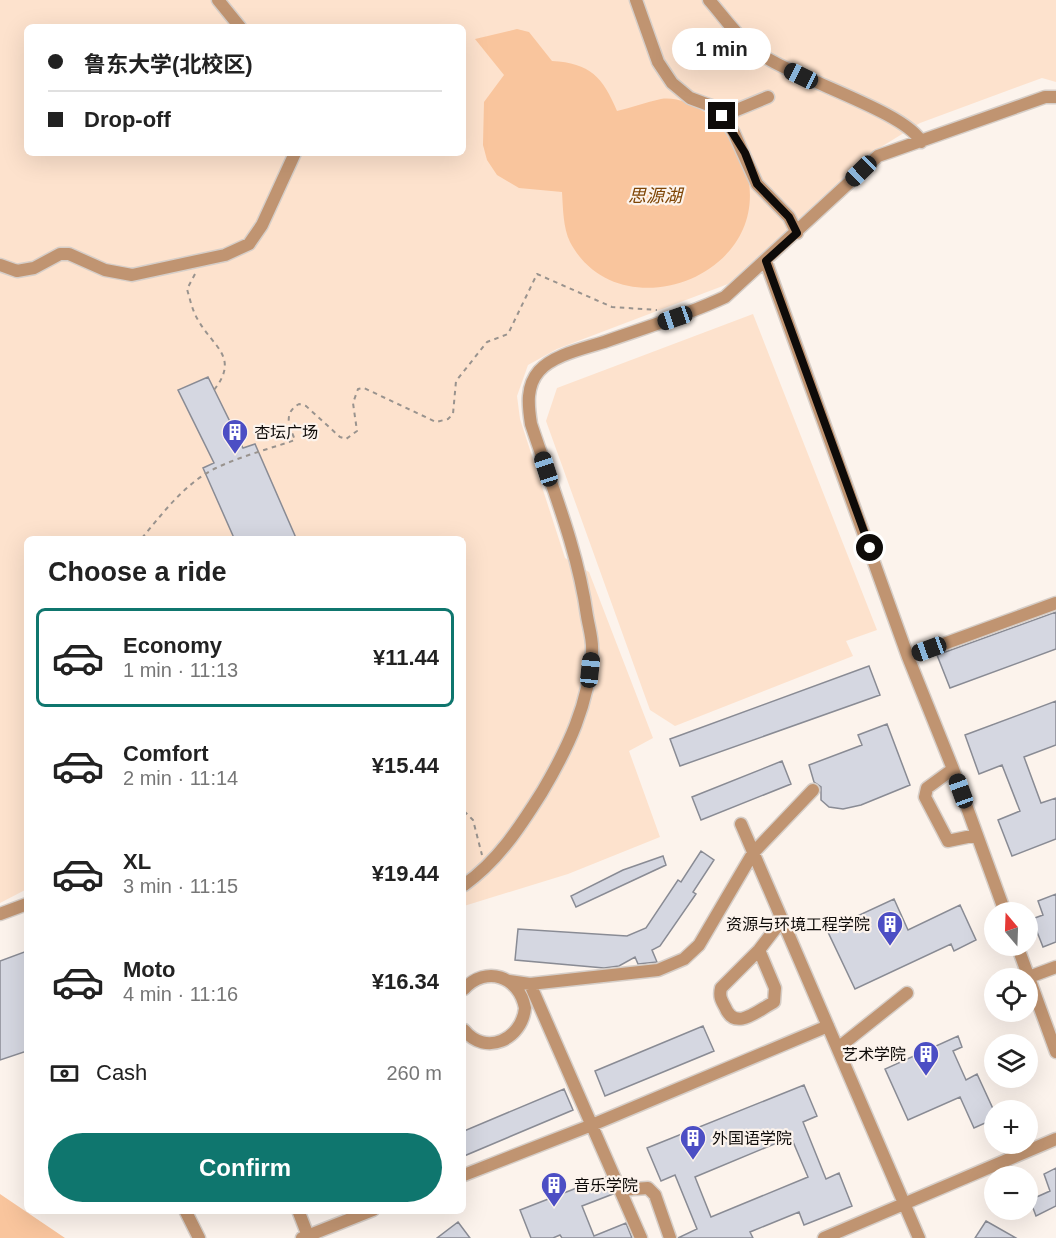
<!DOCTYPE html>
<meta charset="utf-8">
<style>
:root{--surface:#fff;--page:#f2f2f2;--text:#222;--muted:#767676;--line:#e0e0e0;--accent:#0f766e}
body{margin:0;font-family:Arial,"Noto Sans SC",sans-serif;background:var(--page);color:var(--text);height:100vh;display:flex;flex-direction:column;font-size:22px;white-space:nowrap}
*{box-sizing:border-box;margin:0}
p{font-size:20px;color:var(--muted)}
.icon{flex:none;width:33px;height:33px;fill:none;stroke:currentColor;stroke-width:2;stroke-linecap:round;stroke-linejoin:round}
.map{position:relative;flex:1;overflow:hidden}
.side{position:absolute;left:24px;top:536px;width:442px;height:678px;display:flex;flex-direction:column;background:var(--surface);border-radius:9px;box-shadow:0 6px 24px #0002}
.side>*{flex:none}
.guide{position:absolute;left:24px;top:24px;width:442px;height:132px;border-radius:9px;box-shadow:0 6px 24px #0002;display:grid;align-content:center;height:132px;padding:0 24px;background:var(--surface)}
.needle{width:39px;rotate:341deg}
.controls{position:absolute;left:984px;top:902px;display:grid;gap:12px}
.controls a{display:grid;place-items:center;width:54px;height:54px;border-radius:50%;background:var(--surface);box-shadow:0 6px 24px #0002;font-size:30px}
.end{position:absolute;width:27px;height:27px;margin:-14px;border:8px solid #0e0b09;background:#fff;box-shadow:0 0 0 3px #fff}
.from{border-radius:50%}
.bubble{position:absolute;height:42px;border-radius:21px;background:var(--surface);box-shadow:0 6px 24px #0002;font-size:20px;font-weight:700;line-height:42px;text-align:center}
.car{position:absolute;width:18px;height:36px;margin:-18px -9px;border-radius:8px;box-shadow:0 0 4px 2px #0007;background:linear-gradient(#222 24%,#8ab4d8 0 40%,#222 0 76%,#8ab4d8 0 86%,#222 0)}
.guide b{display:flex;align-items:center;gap:21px;height:57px;font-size:22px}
.guide b+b{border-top:2px solid var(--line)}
.guide i{width:15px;height:15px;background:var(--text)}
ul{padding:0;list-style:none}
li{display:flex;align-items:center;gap:18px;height:99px;margin:0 12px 9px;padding:0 12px;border:3px solid transparent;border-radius:9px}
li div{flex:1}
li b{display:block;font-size:22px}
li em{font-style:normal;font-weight:700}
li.on{border-color:var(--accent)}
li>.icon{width:54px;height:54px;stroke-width:1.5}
h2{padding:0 24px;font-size:27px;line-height:72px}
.pay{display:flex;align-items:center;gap:15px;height:66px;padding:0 24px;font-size:22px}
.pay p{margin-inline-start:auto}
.action{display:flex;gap:12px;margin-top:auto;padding:12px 24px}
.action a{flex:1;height:69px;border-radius:36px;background:var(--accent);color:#fff;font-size:24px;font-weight:700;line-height:69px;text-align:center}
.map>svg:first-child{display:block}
</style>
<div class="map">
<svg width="1056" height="1238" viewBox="0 0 1056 1238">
<rect width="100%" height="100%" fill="#fcf3ec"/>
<!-- green -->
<path fill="#fde2cd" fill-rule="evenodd" d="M0,0H1056V82L1042,78L920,123L868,155L728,284L557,349L528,365L517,396L520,419L565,558L589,572L653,738L629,751L660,837L568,874L464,906V538H27V889L0,903ZM27,27H464V153H27Z
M753,314L877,630L846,641L853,656L675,726L650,710L546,421L557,388Z"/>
<!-- water -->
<path fill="#f9c59d" d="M517,29L529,32L552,61C590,63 603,77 617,111C631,108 646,102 661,99C687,95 720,119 732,141C737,148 743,157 745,165C780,275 619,335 570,242C563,228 563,208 562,192L519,188L497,175L487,160L483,145L484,102L504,75L475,39Z
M0,1194L65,1238H0Z"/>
<!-- building -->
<path fill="#d5d7e1" stroke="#898b94" stroke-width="1.5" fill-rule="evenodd" d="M208,377L243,448L255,444L296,538H234L203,468L214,463L178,390Z
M1056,612V649L950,688L937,655Z
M869,666L880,695L680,766L670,739Z
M1056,701V745L1024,757L1041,803L1056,798V839L1012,856L998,820L1020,811L1002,765L979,774L965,735Z
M887,724L910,785L861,805L843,809L829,807L821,800V787L814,782L809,765L862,745L858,735Z
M782,761L791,784L701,820L692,797Z
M701,851L714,860L693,892L696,894L660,946L652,950L657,962L638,964L635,957L619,966L604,968L515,960L518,929L627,936L646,928L678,880L681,882Z
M663,856L666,865L576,907L571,896L623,870Z
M1056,894V942L1043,947L1032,919L1043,915L1038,901Z
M894,899L908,930L960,905L976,940L954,951L951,944L855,989L827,930Z
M27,951V1051L0,1060V961Z
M703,1026L714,1051L605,1096L595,1071Z
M958,1036L962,1047L953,1051L966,1080L977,1074L994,1111V1119L974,1128L960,1097L908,1120L885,1069Z
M804,1085L817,1116L803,1122L826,1179L839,1173L852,1206L804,1225L799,1212L750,1232L753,1238H678L697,1229L675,1175L661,1181L647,1148ZM791,1137L808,1177L711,1217L695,1177Z
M564,1089L573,1110L464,1156V1131Z
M1056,1168V1206L1036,1216L1030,1200L1050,1191L1044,1174Z
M605,1177L613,1194L582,1206L594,1236L626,1223L632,1238H562L560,1235L553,1238H531L520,1210Z
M986,1221L1016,1238H975Z
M458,1222L470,1238H437Z"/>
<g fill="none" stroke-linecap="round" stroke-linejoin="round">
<!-- minor casing -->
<g stroke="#d6cec8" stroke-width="15">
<path id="minor" d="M218,0L240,27
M636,0L658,62L672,83L690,98L717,108L734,133L757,184L789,217L797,233
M709,0C724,17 738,38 756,51C789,77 908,112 921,142
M722,116L768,97
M766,262L908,657L953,769L1005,912
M0,265L17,271L34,268L60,254H69L105,270L132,275L225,255L249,244L262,225L295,153
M908,657L1056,603
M953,769L927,788L925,797L948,841L977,835
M741,824L919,1238
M464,885C498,861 520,827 542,792C568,748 589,704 592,652C593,640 589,628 587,616C578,550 552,487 531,424C528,405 526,386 539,371C554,354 587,348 607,341C647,327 687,315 725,297L878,156L1045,97H1056
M0,914L27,904
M1017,945L1056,1052
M759,950L775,988L774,1002C757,1011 735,1032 725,1007C721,1000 719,996 721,988L759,950L782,920
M1029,977L1056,967
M509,981L530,984L658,970L684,959L699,945L753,853L813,790
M530,984L641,1238
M464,989C486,965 519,976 525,1008C522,1039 486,1057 464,1030
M838,1048L907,993
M464,1175L592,1125L828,1026
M620,1190L648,1188L655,1195L670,1238
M185,1210L199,1238
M298,1210L308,1236
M302,1238L373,1210
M824,1238L1056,1139"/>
</g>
<!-- path -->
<path stroke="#99938e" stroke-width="2" stroke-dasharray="4.5 4.5" stroke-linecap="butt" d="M195,274L187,289C190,299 192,310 198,320C213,347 240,357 214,390
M142,538C163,513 185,483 216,468C241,456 269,449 295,440C289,426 283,413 299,404L306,406L340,437L346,439L357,431L353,403L358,389L364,388L436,422L448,419L453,414L456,381L487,342L508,334L537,274L612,307L657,310
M464,811L473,820L482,855"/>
<!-- minor -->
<use href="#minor" stroke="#c09471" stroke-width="12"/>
</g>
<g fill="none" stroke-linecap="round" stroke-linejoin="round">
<!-- route -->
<path stroke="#0e0b09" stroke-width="8" d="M722,116L745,153L757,184L789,217L797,233L766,261L870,548"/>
</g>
<!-- icons -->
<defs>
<g id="building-pin" transform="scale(1.35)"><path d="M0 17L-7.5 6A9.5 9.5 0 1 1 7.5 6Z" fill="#4c4ec4" stroke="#fcf3ec"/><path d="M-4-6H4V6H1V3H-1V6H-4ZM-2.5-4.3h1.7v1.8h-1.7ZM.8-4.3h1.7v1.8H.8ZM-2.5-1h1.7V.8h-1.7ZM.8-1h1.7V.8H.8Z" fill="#fff"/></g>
</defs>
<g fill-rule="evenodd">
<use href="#building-pin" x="235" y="432"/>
<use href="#building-pin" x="890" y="924"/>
<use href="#building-pin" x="926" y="1054"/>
<use href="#building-pin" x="693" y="1138"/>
<use href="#building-pin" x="554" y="1185"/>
</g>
<g text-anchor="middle" stroke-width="4.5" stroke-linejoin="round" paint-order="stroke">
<!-- poi labels -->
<g font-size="16" fill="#0e0b09" stroke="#fcf3ec" text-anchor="start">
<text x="254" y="438">杏坛广场</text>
<text x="870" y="930" text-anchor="end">资源与环境工程学院</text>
<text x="906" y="1060" text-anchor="end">艺术学院</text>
<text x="712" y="1144">外国语学院</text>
<text x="574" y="1191">音乐学院</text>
</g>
<!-- water labels -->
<g font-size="18" font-style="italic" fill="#7e4505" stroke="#fcf3ec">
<text x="655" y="202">思源湖</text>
</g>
</g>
</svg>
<div class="controls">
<a><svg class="needle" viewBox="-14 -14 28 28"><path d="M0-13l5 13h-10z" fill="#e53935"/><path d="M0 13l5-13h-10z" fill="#767676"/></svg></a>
<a><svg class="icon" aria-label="locate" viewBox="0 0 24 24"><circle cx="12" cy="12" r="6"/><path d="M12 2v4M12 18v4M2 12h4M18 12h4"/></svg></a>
<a><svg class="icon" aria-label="layers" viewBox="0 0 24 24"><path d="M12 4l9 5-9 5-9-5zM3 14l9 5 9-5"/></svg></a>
<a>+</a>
<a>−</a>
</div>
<i class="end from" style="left:870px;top:548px"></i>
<i class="end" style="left:722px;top:116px"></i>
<div class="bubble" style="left:672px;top:28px;width:99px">1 min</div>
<i class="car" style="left:801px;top:76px;rotate:296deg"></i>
<i class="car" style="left:861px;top:171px;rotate:226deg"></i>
<i class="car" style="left:675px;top:318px;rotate:251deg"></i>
<i class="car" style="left:546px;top:469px;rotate:342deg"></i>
<i class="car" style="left:929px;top:649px;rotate:250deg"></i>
<i class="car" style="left:590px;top:670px;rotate:6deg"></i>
<i class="car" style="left:961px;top:791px;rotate:340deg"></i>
<div class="guide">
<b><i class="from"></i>鲁东大学(北校区)</b>
<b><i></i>Drop-off</b>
</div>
<section class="side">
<h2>Choose a ride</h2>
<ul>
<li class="on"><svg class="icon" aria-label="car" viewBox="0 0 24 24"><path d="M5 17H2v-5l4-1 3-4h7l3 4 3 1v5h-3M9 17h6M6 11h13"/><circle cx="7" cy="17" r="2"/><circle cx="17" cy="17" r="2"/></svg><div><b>Economy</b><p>1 min · 11:13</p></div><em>¥11.44</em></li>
<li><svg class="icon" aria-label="car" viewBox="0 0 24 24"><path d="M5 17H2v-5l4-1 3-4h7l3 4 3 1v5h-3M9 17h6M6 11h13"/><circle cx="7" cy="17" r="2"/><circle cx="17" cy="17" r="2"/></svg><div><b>Comfort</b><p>2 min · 11:14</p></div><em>¥15.44</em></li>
<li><svg class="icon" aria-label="car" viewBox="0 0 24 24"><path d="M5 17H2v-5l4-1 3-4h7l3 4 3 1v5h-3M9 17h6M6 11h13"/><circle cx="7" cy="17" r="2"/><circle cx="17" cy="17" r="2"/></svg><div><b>XL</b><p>3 min · 11:15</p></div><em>¥19.44</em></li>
<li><svg class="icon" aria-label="car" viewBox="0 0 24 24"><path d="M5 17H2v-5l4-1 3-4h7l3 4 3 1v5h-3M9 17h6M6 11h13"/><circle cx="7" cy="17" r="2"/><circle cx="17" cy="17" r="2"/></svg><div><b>Moto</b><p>4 min · 11:16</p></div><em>¥16.34</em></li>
</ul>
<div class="pay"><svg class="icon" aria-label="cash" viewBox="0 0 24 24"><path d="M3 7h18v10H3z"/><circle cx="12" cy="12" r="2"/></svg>Cash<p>260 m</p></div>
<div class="action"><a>Confirm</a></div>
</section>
</div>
